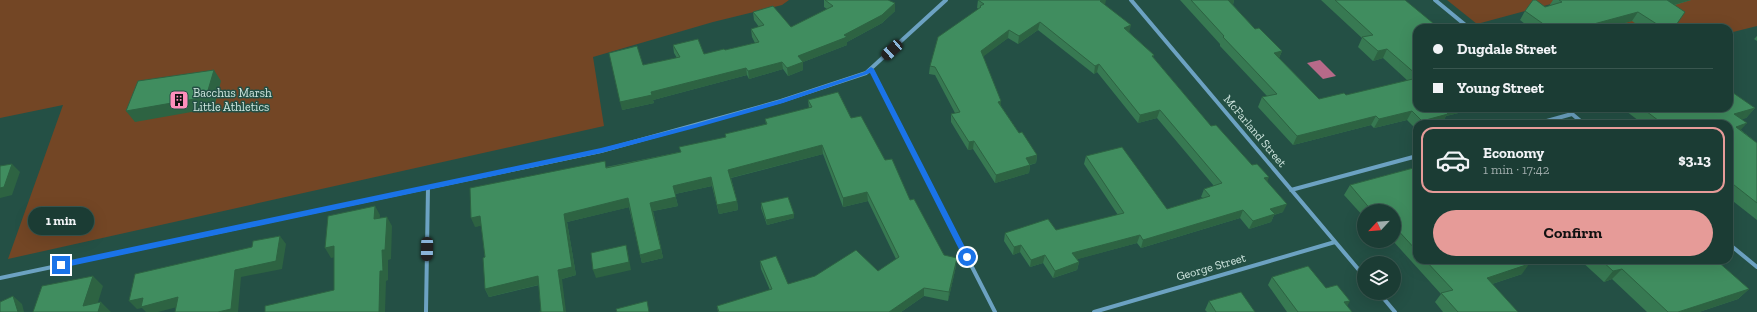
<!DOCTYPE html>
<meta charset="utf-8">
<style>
:root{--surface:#1b3c34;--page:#284740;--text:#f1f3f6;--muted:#a0adac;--line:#39564f;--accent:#e69b98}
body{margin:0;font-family:"Zilla Slab",serif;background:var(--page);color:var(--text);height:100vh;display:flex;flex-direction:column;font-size:15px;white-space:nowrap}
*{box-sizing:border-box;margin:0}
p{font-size:13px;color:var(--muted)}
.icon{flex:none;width:22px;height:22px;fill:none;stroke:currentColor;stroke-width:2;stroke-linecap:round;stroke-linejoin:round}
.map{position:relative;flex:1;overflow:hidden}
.side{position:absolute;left:1413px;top:120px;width:320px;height:144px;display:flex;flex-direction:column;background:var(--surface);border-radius:12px;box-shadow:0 4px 16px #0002,0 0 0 1px var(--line)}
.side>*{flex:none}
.top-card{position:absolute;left:1413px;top:24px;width:320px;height:88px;border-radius:12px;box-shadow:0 4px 16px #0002,0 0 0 1px var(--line);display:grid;align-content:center;height:88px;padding:0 20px;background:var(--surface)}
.needle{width:26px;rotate:244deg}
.fabs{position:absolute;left:1357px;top:204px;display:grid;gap:8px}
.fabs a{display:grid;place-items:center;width:44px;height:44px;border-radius:50%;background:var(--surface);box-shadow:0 4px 16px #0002,0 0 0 1px var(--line);font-size:20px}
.end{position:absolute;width:18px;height:18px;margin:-9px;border:5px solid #1a73e8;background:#fff;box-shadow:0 0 0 2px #fff}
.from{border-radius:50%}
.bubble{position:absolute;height:28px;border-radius:14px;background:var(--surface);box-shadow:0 4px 16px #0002,0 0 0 1px var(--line);font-size:13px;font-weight:800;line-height:28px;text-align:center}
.car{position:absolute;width:12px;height:24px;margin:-12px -6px;border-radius:5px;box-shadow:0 0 3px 1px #0007;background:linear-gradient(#222 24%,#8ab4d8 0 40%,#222 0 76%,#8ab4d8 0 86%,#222 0)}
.top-card b{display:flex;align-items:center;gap:14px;height:38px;font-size:15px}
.top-card b+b{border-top:1px solid var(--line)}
.top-card i{width:10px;height:10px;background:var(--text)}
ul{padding:7px 0 0;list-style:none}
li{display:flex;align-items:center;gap:12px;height:66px;margin:0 8px 6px;padding:0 12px;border:2px solid transparent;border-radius:12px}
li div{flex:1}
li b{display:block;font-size:15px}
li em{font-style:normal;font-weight:800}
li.on{border-color:var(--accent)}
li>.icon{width:36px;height:36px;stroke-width:1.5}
.primary-button{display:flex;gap:8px;margin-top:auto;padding:8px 20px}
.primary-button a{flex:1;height:46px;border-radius:24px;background:var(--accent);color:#111;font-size:16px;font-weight:800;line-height:46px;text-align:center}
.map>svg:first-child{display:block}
</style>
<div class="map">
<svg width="1757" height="312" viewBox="0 0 1757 312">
<rect width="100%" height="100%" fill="#245045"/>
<!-- green -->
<path fill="#734625" d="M0,0H789L782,5L713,22L593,57L604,126L8,259L63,105L0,118Z
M1447,0H1566L1477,24Z
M1589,0H1757V26L1729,33V28H1628Z"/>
<!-- water -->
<path fill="#b76a89" d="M1320,60L1336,76L1323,79L1307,63Z"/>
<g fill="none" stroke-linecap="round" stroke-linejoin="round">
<!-- street -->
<path stroke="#6ca2c2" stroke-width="4" d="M1131,0L1364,276
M1435,0L1469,28
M871,69L995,312
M1565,108L1584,124
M1536,124L1572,114
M1291,190L1417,156
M1729,244L1757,267
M0,278L601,151L781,101L866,73L946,0
M1379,293L1395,312
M426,312L428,187
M1094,312L1335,242"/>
</g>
<!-- wall -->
<path fill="#377952" d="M824,0H888L895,11L882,23L847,42V45L803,62V70L788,76L783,69L749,79L747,75L653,100L654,103L622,110L643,65L677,58L674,53L673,45L704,54L725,50L755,43L752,37L751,29L759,27L754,20L753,12L791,27L827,9L824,7Z
M978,0L1105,5L1129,32L1154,55L1153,57L1211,126L1267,182L1283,212L1274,215L1271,222L1249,229L1240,218L1141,248L1137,243L1077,259L1079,262L1077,270L1053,278L1043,263L1030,267L1020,252L1013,255L1004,241L1005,233L1056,230L1118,215L1084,164L1086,156L1167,209L1203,198L1201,197L1204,189L1214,186L1157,118L1138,123L1097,72L1094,74L1038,30L1018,44L1008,38L983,56L1001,106L1019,133L1037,155L1036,163L1030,165L1029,173L995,183L973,149L968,150L951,122V114L955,113L935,75L929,74L930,66L979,9L977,8Z
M1180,0H1234L1233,5L1255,29L1282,51L1279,58L1319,99L1346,95L1408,81L1383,58L1373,61L1358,47L1362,38L1321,0H1405L1417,28V108H1479L1446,116L1442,123L1440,124H1417V130L1407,120L1374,128L1371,125L1293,145L1258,107L1262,97L1267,96L1220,46V44Z
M1553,0H1691L1675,5L1674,28H1642L1632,21L1607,28H1530L1520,20L1525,11L1549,6Z
M1757,36V41L1754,39Z
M808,100L851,118L885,160L910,200L944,255L956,266L948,301L924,296L901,312H718L717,306L770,290L761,269L760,261L788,284L878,271L896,259L868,201L843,207L823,154L731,178L737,201L738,210L719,214L712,186L675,194L678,206L653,211L663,258L642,263L629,207L567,222L576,275L562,279L541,312L539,285L489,297L485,289V257L481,225L475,227L606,167L680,152L725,137V134L766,124L765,119L809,108Z
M1622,108H1755L1746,118L1741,119V130L1757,143V220L1729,198V124H1643Z
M1417,167V260H1475L1479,264L1522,274L1492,284L1518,312H1443L1435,302L1441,294L1393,241H1394V211H1364V217L1344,195L1350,185Z
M761,203L794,214V218L767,225L761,208Z
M1580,260H1716L1749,289L1738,299L1699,312H1647L1612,279L1604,282Z
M1272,277L1326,288L1347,306L1352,312H1287L1268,285Z
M1209,301L1255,312H1207L1205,310Z"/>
<!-- shaded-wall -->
<path fill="#2d6342" d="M1102,0H1106L1105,5L1098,9L1100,1Z
M1227,0H1234L1232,7Z
M1667,0H1691L1660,9Z
M895,3V11L882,23L847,42V45L798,64V56L844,35Z
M1638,12L1632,21L1607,28H1579Z
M1040,22L1038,30L1018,44L1019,36Z
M1131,25L1129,33L1124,28Z
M1009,30L1008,38L980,59L981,51Z
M1387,49L1383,58L1373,61L1378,51Z
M1282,51L1278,60L1274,53Z
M782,62L783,69L749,79L748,71Z
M803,62V70L788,76L787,68Z
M1099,64L1097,72L1094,74L1095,66Z
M746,68L747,75L653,100L654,103L622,110L620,102L651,92Z
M214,70L221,81L214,108L135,122L126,111Z
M1001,101L1000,109L998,102Z
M1448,108H1479L1446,116L1442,123L1440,124H1420L1422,121L1443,109Z
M1755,108L1746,118L1726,124L1734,114Z
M1160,110L1157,118L1138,123L1140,115Z
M1412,111L1407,120L1374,128L1379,119Z
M1376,116L1371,125L1293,145L1297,136Z
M1747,123L1738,133L1736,127Z
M974,141L973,149L968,150L969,142Z
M822,145L823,154L730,178L728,170Z
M1037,155L1036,163L1024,166L1026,158Z
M12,164L20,172L12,195L0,198V188Z
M1030,165L1029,173L995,183L996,175Z
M711,177L712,186L675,194L678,206L653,211L663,258L642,263L640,255L650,203L673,186Z
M1269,177L1266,185L1264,178Z
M867,192L868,201L843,207V198Z
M628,198L630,207L567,222L576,275L562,279L566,312H564L558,270L564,214Z
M737,201L738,210L719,214L717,205Z
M1287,204L1283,212L1274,215L1271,222L1249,229L1253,221L1270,209Z
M375,206L380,215L379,229L374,219Z
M1243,210L1240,218L1141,248L1143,240Z
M794,214V218L767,225L766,220Z
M480,216L484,225L475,227L471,218Z
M387,217L392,226L391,259L388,260V280L386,281L385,312H379L380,271L382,250Z
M1140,235L1137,243L1071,261L1072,253Z
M280,236L286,244L282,269L241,277L238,312H218L235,270Z
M626,245L628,253L631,270L596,278L593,270Z
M1021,245L1020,252L1013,255L1014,247Z
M334,246L340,256L331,258L325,248Z
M1045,255L1043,263L1030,267L1031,260Z
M957,258L956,266L948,301L949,292Z
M1079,262L1077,270L1053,278L1055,271Z
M1529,264L1522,274L1480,288L1487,278Z
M1622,269L1612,279L1604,282L1613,271Z
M93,276L103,286L95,312L83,306Z
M538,276L542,284L489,297L485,289Z
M924,288V296L901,312H889Z
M1749,289L1738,299L1699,312H1678Z
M13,296L22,304L24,312H18Z
M178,297L185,305L158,312H146L142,308L137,309L129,301L143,298Z
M1350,301L1345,310L1344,302Z
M101,302L111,312H98Z"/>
<!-- building -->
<path fill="#408d5f" stroke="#2d6342" d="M825,0H888L895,3L882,15L844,35L847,37L798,56L803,62L787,68L782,62L748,71L746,68L651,92L652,95L620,102L609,53L637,46L643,65L680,57L673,45L698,39L704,54L724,49L725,50L759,42L751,29L764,25L753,12L773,6L791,27L833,6Z
M978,0H1102L1100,1L1131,25L1124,28L1154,55L1152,56L1211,126L1216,125L1252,165L1257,164L1269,177L1264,178L1287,204L1270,209L1275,214L1253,221L1243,210L1143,240L1140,235L1072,253L1079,262L1055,271L1045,255L1031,260L1021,245L1014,247L1005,233L1048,219L1056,230L1124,213L1086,156L1122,147L1167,209L1210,196L1204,189L1222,183L1160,110L1140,115L1099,64L1095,66L1040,22L1019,36L1009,30L981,51L1001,101L998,102L1019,133L1022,132L1037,155L1026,158L1030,165L996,175L974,141L969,142L951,114L960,112L935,67L930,66L938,37L981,7L980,6L984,4Z
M1191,0H1228L1255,29L1259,28L1282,51L1274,53L1319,99L1344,93L1346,95L1417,78V108H1448L1443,109L1448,114L1422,121L1412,111L1379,119L1376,116L1297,136L1262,97L1277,94L1223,37L1224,36Z
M1335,0H1405L1439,28H1417V75L1387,49L1378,51L1362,37L1373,35Z
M1533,0H1536L1545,7L1562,2L1559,0H1667L1685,12L1674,28H1663L1638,12L1579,28H1549L1525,11Z
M214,70L206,97L126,111L138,81Z
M1729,90L1755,108L1734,114L1747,123L1736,127L1757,143V203L1729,181V124H1663L1642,108H1729Z
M838,92L851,118L861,116L885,160L892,159L910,200L914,199L944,255L957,258L949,292L924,288L889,312H719L717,306L772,289L760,261L776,256L788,284L815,276L856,250L878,271L899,257L867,192L843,198L822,145L728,170L737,201L717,205L711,177L673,186L676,197L650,203L661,249L640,255L628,198L564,214L572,267L558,270L564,312H539H541L538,276L485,289L483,258L485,257L480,216L471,218L470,188L605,161L606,168L681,152L679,147L726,137L725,134L767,124L765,119L812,107L808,100Z
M12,164L4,187L0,188V166Z
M1417,167V251L1394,226V211H1372L1350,185Z
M788,197L794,214L766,220L761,203Z
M375,206L374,219L387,217L385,250H382L383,271H380L379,312H265V306L334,290V246L325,248L328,216Z
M280,236L276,261L235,270L231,309L218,312H175L178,297L141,307L143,298L129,301L135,274L252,247L253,241Z
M626,245L629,262L593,270L591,253Z
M1425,260H1475L1479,264L1492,260H1525L1529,264L1487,278L1518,312H1458L1441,293L1453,290Z
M1601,260H1716L1749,289L1678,312H1668L1622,269L1613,271Z
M1308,266L1326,288L1337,285L1350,301L1344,302L1352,312H1298L1272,277Z
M93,276L83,306L101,302L98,312H33L42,286Z
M1241,292L1255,312H1216L1209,301Z
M13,296L18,312H0V302Z
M647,301L649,312H617L616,309Z"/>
<!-- route -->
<path fill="#1a73e8" d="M871,67L874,69L970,257L969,259H964L870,73L783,103L695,128L601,153L61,268L58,265L61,262L601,148L695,124L779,100L864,72Z"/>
<!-- icons -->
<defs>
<g id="building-square" transform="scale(1)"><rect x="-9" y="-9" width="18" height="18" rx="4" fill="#fe8ebb" stroke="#245045"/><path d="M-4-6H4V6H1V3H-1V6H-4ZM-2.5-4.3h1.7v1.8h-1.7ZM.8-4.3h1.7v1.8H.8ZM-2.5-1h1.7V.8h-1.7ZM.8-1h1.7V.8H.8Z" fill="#111"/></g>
</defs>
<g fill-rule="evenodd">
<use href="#building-square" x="179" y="100"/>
</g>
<g text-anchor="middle" stroke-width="3" stroke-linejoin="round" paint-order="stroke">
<!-- poi labels -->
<g font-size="12" fill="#cfe6df" stroke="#245045" text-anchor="start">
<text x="193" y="97">Bacchus Marsh<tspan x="193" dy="14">Little Athletics</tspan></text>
</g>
<!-- street labels -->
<g font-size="12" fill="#cfe6df" stroke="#245045">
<text transform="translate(1255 131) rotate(50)" y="4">McFarland Street</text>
<text transform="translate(1211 267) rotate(-16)" y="4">George Street</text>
</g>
</g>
</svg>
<div class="fabs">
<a><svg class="needle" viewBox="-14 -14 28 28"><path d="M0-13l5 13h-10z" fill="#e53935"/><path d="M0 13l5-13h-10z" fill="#a0adac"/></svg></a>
<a><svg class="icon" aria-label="layers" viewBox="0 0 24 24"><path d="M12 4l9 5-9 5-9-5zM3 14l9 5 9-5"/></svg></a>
</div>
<i class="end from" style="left:967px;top:257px"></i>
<i class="end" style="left:61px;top:265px"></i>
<div class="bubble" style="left:28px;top:207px;width:66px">1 min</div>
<i class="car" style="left:892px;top:50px;rotate:228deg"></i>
<i class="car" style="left:427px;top:249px;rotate:181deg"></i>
<div class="top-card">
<b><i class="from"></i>Dugdale Street</b>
<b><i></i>Young Street</b>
</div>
<section class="side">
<ul>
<li class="on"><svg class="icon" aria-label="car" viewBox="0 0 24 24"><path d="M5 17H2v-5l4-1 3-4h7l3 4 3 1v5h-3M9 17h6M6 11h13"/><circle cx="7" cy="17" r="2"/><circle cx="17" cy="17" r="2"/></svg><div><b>Economy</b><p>1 min · 17:42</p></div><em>$3.13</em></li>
</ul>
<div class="primary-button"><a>Confirm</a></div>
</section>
</div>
